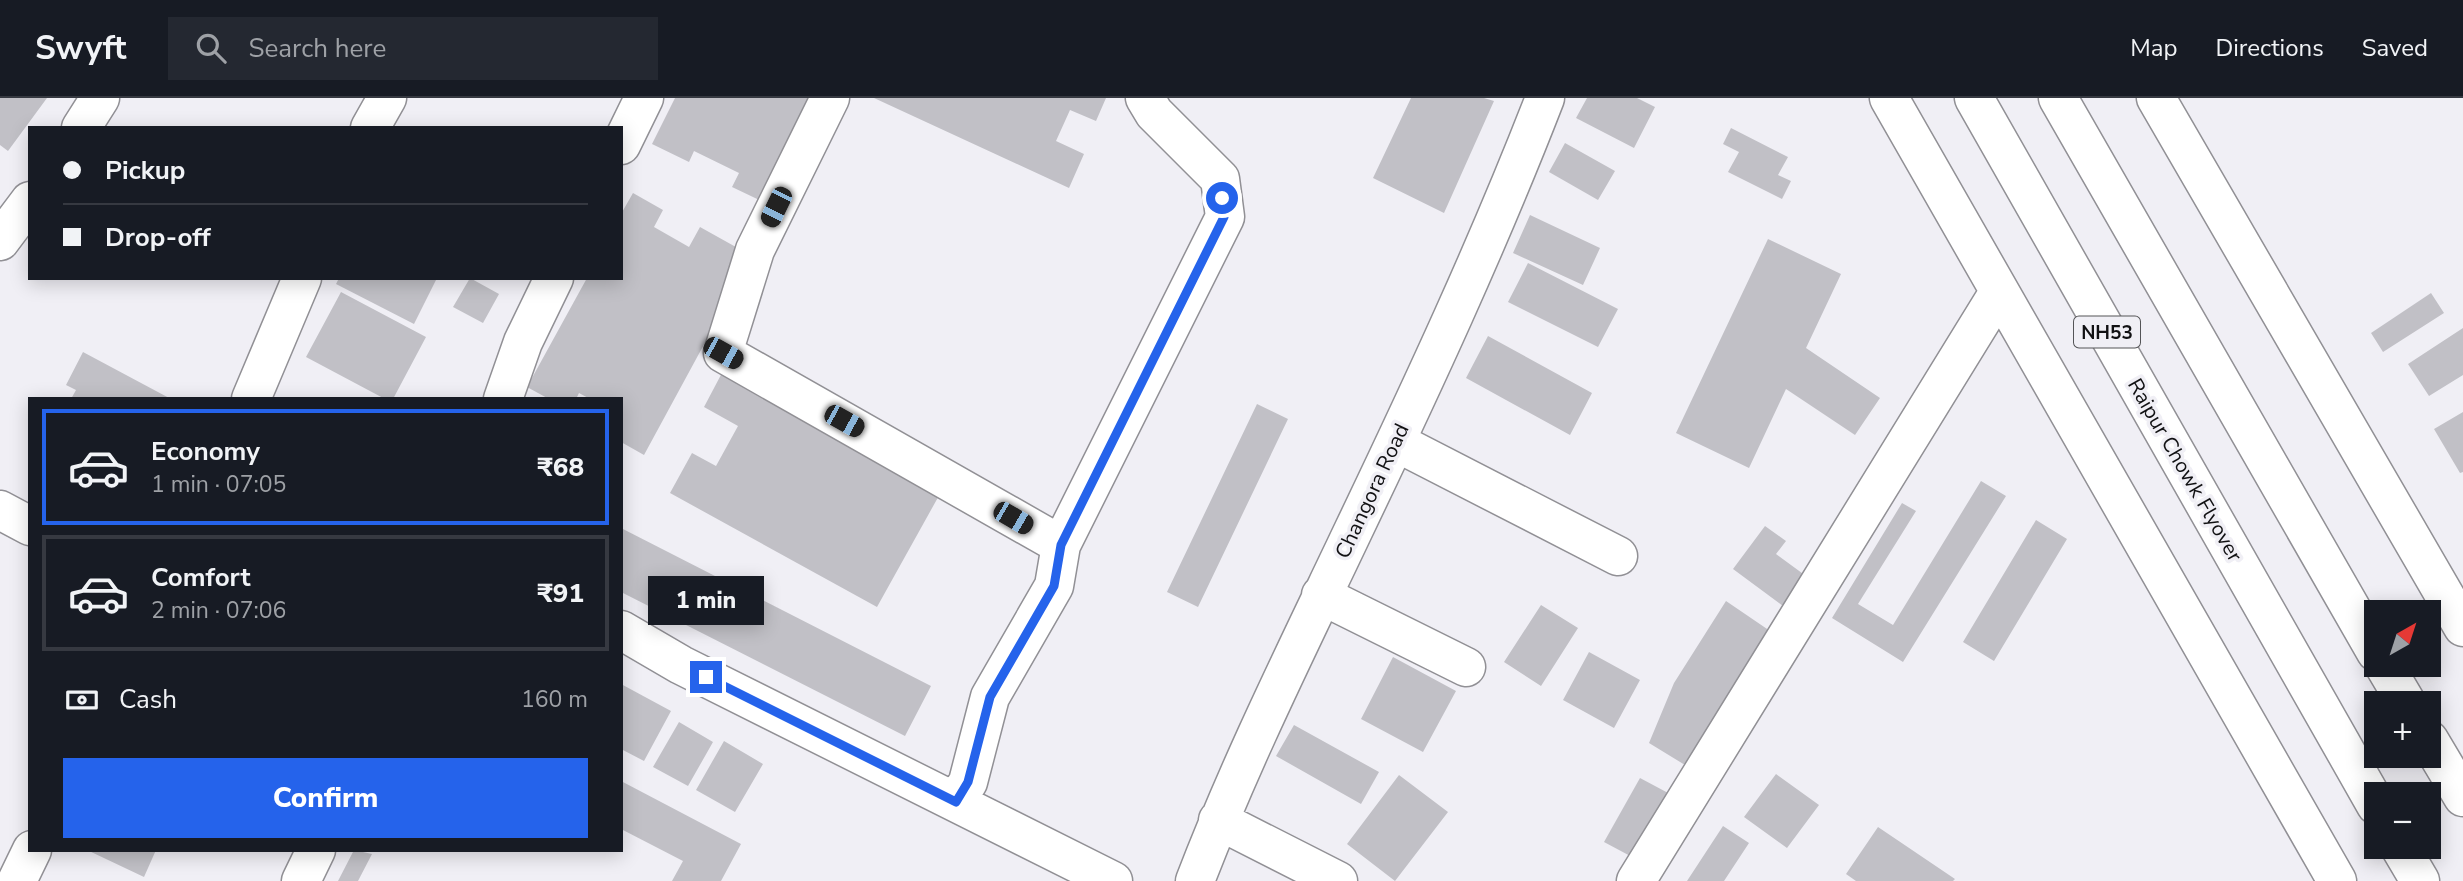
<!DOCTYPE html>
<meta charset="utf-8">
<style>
:root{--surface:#171b24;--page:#242831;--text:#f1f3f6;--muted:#9ea1a6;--line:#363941;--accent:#2563eb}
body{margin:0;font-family:"Nunito Sans",sans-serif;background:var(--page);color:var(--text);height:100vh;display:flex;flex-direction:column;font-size:26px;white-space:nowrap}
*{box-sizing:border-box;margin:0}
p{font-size:23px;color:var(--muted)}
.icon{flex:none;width:38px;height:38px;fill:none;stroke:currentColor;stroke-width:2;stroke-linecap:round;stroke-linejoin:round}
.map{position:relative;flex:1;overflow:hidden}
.details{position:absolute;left:28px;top:299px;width:595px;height:455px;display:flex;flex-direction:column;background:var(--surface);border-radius:0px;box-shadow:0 4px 18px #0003}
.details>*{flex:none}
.banner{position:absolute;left:28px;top:28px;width:595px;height:154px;border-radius:0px;box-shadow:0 4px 18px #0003;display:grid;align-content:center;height:154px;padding:0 35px;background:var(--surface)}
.needle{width:46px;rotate:39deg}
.tools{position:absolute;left:2364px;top:502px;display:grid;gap:14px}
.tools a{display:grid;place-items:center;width:77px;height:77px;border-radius:0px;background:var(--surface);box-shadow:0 4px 18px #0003;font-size:35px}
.end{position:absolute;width:32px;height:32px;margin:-16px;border:9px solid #2563eb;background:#fff;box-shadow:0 0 0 4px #fff}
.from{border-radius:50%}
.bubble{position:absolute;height:49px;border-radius:0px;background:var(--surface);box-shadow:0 4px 18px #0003;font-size:23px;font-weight:800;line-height:49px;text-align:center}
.car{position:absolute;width:21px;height:42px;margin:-21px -10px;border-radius:9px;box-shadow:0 0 5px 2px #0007;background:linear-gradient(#222 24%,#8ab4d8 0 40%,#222 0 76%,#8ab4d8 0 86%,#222 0)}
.banner b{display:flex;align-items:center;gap:24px;height:66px;font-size:26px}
.banner b+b{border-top:2px solid var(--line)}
.banner i{width:18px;height:18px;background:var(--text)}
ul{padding:12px 0 0;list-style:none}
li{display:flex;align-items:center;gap:21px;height:116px;margin:0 14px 10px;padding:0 21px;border:4px solid var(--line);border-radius:0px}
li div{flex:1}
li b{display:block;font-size:26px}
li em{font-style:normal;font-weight:800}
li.selected{border-color:var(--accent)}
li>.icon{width:63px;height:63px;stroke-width:1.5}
.pay{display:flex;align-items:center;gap:18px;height:77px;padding:0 35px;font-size:26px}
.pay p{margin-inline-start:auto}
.primary-button{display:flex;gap:14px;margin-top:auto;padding:14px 35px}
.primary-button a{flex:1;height:80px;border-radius:0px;background:var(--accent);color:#fff;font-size:28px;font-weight:800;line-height:80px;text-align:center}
header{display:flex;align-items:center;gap:42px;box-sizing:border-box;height:98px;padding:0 35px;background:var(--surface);border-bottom:2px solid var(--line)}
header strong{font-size:33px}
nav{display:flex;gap:38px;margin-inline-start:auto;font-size:24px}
.search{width:490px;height:63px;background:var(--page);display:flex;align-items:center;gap:18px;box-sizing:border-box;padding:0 24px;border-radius:0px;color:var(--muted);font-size:26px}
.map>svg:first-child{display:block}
</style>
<header>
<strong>Swyft</strong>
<div class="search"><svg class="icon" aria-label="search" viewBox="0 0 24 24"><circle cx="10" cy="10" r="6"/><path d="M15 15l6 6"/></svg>Search here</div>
<nav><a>Map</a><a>Directions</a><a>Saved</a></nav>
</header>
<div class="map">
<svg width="2463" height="783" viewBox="0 0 2463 783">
<rect width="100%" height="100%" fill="#f0eff5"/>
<!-- building -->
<path fill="#c1c0c6" d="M0,0H47L8,53L0,47Z
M675,0H826L772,108L732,89L739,75L694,53L689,64L652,46Z
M874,0H1106L1096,23L1070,12L1056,43L1084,56L1069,90Z
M1411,0H1484L1494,3L1444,115L1373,80Z
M1587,0H1637L1655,9L1634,50L1576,20Z
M1731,30L1788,59L1778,77L1791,83L1782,101L1728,74L1739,54L1723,46Z
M1565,45L1615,73L1598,102L1549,74Z
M633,95L663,112L654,129L689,149L700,129L752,158L644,357L621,344V301H590L579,295L576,301H549L527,289L587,180H621V116Z
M1530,117L1600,150L1583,187L1513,155Z
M1768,141L1841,176L1806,250L1880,300L1855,337L1786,291L1749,370L1676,335Z
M1528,165L1618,211L1598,249L1508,204Z
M339,180H437L414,226L336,186Z
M470,180L499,196L483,225L453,209Z
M341,194L426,239L393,301H385L306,259Z
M2431,195L2444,215L2383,254L2371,235Z
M2463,230V277L2429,298L2408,266Z
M1488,238L1592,295L1570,337L1466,280Z
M83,254L171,301H71L76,292L66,287Z
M723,273L941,394L877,509L670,395L692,355L716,368L738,328L704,309Z
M1257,306L1288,321L1198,509L1167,494Z
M2463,314V374L2460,375L2434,331Z
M1981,383L2006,398L1903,564L1832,520L1902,405L1916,413L1858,506L1893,527Z
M2036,422L2067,441L1994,563L1963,544Z
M1765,428L1786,443L1776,456L1806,478L1783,508L1733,471Z
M621,430L931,588L905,638L621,494Z
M1726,503L1773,535L1685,667L1649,645L1674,585Z
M1541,507L1578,530L1541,588L1504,564Z
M1589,554L1640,582L1614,630L1563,602Z
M1393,559L1456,593L1423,654L1361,621Z
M621,586L671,613L644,663L621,651Z
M679,624L713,644L688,688L653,669Z
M1294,627L1379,674L1361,706L1276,658Z
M724,643L763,666L735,714L696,692Z
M1776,676L1819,707L1787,750L1744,719Z
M1399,677L1448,714L1395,783L1347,746Z
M1640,680L1670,696L1634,760L1604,744Z
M621,683L741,746L721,783H672L683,763L621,731Z
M1723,728L1749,745L1724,783H1687Z
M1878,729L1955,781L1953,783H1856L1846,776Z
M87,752H156L144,779Z
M354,752L372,756L358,783H338Z"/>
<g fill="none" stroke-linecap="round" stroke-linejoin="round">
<!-- minor casing -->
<g stroke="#919095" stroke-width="41">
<path id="minor" d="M830,0L755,152L723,255L1061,447
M1889,0L2337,783
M2156,0L2463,529
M81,30L100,0
M370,30L387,0
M621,47L644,0
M0,143L30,103
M251,301L302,180
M503,301L523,244L554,180
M1396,344L1618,458
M0,412L30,428
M1321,497L1466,569
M621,532L681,567L1113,783
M956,704L968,684L990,599L1054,488L1061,447L1225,119L1220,81L1154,15L1145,0
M1218,722L1338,783
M17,783L32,752
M301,783L316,752
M1195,783C1242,661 1298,549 1354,431C1422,289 1488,147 1545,0
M1636,783L1999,194"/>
</g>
<!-- highway casing -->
<g stroke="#919095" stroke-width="41">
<path id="highway" d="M1974,0L2376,707
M2058,0L2376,554
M2384,567L2407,606
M2429,642L2463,699
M2400,749L2420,783"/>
</g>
<!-- minor -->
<use href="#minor" stroke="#fff" stroke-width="38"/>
<!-- highway -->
<use href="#highway" stroke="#fff" stroke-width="38"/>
</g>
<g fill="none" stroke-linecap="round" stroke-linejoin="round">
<!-- route -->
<path stroke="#2563eb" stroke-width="9" d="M706,579L956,704L968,684L990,599L1054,488L1061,447L1224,119L1222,100"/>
</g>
<g text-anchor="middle" stroke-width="7" stroke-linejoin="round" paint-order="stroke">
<!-- shield labels -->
<rect fill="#f0eff5" stroke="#545457" stroke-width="2" x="2074" y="218.5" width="66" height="31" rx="5"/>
<g font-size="19" font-weight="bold" fill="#111113">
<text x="2107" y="241">NH53</text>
</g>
<!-- street labels -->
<g font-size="21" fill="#111113" stroke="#f0eff5">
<text transform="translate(2185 372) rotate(60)" y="7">Raipur Chowk Flyover</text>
<text transform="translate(1372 393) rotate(-65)" y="7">Changora Road</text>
</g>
</g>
</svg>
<div class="tools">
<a><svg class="needle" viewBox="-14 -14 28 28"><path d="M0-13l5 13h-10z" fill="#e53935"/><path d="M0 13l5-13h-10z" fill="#9ea1a6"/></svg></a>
<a>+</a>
<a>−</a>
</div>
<i class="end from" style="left:1222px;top:100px"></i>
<i class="end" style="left:706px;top:579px"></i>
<div class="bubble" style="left:648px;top:478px;width:116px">1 min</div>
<i class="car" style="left:776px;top:109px;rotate:206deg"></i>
<i class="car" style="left:723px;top:255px;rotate:119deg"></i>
<i class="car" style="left:844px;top:323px;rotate:119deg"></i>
<i class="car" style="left:1013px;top:420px;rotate:120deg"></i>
<div class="banner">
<b><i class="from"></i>Pickup</b>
<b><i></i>Drop-off</b>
</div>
<section class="details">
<ul>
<li class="selected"><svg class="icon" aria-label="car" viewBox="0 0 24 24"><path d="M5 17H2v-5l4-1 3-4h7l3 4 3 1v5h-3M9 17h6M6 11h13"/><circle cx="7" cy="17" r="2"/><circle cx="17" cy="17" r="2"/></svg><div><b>Economy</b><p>1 min · 07:05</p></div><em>₹68</em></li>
<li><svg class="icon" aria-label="car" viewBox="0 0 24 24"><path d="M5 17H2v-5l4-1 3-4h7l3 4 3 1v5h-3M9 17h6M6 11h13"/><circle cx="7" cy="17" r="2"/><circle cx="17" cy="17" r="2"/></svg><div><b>Comfort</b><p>2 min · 07:06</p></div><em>₹91</em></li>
</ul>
<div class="pay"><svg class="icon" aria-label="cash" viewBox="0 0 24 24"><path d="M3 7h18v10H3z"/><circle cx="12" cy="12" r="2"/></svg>Cash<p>160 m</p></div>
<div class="primary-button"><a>Confirm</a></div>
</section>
</div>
